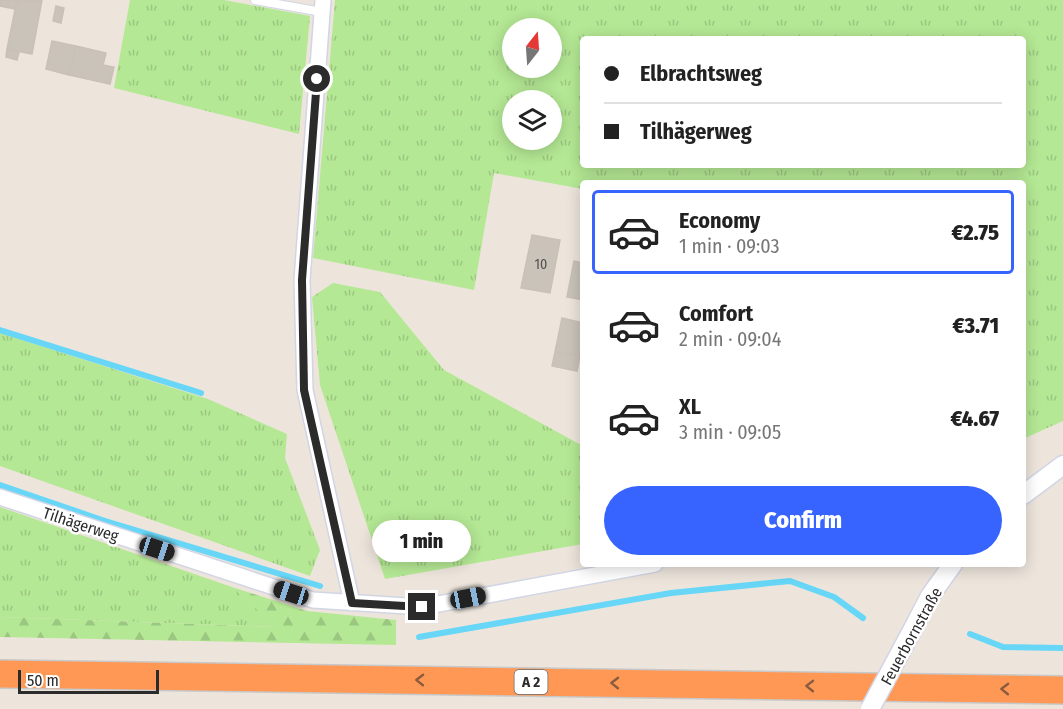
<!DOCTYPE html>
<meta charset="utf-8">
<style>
:root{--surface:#fff;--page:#f6f6f6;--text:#222;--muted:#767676;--line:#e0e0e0;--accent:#3764ff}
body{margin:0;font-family:"Fira Sans Condensed",sans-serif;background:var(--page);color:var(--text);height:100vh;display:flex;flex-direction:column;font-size:22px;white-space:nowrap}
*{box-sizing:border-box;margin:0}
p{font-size:20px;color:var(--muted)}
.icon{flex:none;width:33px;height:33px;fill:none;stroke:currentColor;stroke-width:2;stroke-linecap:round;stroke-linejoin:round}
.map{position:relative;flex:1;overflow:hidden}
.panel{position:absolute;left:580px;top:180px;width:446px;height:387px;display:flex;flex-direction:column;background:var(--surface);border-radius:6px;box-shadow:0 3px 15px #0003}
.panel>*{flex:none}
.hud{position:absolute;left:580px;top:36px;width:446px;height:132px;border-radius:6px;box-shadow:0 3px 15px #0003;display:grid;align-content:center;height:132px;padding:0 24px;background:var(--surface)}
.needle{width:39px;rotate:17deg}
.tools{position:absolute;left:502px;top:18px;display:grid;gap:12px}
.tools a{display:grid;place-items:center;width:60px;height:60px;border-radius:50%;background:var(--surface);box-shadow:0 3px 15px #0003;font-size:30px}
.scale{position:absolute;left:18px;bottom:15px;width:141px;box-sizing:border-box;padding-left:6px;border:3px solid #2b2b2b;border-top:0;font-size:16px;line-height:21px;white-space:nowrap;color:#2b2b2b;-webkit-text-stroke:4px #fff;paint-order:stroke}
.end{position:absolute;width:27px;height:27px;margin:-14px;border:8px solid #2b2b2b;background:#fff;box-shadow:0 0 0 3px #fff}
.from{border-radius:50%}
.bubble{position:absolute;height:42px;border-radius:21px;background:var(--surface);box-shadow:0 3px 15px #0003;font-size:20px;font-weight:800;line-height:42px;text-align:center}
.car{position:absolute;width:18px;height:36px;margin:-18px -9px;border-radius:8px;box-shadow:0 0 4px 2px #0007;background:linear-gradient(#222 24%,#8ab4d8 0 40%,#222 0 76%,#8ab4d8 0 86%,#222 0)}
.hud b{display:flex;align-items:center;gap:21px;height:57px;font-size:22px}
.hud b+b{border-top:2px solid var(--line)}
.hud i{width:15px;height:15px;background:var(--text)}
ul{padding:10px 0 0;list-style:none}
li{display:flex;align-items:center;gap:18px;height:84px;margin:0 12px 9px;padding:0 12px;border:3px solid transparent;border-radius:6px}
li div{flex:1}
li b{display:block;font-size:22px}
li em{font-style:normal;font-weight:800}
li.on{border-color:var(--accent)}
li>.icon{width:54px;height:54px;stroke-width:1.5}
.primary-button{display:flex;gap:12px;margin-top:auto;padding:12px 24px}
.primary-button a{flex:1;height:69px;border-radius:36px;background:var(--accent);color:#fff;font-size:24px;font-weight:800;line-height:69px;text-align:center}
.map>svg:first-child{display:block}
</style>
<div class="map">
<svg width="1063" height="709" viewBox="0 0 1063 709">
<defs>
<pattern id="grass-tufts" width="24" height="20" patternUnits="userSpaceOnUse" patternTransform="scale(1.5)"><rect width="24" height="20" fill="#b4e894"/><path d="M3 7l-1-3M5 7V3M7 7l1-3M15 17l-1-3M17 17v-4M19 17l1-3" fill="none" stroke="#9bc780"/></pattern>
<pattern id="forest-firs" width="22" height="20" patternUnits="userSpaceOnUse" patternTransform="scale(1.5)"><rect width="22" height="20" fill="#b4e894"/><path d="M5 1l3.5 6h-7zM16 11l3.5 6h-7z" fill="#9bc780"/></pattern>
</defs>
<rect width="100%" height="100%" fill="#ede5dc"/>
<!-- grass -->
<path fill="url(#grass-tufts)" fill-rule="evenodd" d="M130,0H224L310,16L299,134L114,88Z
M335,0H1063V421L1023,439V183H584L583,189L494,173L474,290L313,258ZM513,28H552V68H513ZM584,39H1023V165H584ZM552,100V140H513V100Z
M333,283L380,292L444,370L583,446V544L385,579L320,385L312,297Z
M0,333L208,399L287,434L285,458L320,550L310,576L0,466Z
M0,507L232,587L277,627L0,617Z"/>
<!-- forest -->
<path fill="url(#forest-firs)" d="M232,587L307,611L396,620V645L0,637V617L276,627Z"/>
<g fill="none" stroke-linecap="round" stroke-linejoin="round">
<!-- stream -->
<path stroke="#67d6f7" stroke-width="6" d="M0,330L201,393
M0,485L102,520L320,586
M970,634L1003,647L1063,648
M419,637L671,593L790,581L834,597L863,618"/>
</g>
<!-- building -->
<path fill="#c9c3ba" stroke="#c9c1b5" stroke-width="1.5" d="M0,0H17L15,9L0,6Z
M17,0H42L32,54L7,49Z
M56,6L64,8L61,23L53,21Z
M52,41L76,46L69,75L46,69Z
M76,46L106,53L103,65L114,67L110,84L69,75Z
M7,49L19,52L17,60L6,57Z
M532,235L560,240L550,293L521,288Z
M574,261L584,263V300L567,297Z
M562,318L584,323V338L580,356L555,352Z
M555,352L580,356L577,371L552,366Z"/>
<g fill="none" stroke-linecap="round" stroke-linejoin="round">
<!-- service casing -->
<g stroke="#d1d5e4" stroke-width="10">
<path id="service" d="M255,0L322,12"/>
</g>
<!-- minor casing -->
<g stroke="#d1d5e4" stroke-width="18">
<path id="minor" d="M323,0L302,280L305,390L352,603
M0,497L313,600L422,607L655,564"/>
</g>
<!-- tertiary casing -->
<g stroke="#d1d5e4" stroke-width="21">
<path id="tertiary" d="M1023,495L1063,465
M916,623L930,596L953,564"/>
</g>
<!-- motorway casing -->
<g stroke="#c8c8c8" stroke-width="30">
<path id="motorway" d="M0,674L1063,690"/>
</g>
<!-- service -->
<use href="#service" stroke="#fff" stroke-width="8"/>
<!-- minor -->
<use href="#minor" stroke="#fff" stroke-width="15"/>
<!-- tertiary -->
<use href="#tertiary" stroke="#fff" stroke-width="18"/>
<!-- motorway -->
<use href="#motorway" stroke="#ff9855" stroke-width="27"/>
<!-- tertiary-bridge casing -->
<g stroke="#d1d5e4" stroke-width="21" stroke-linecap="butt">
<path id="tertiary-bridge" d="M870,709L916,623"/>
</g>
<!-- tertiary-bridge -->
<use href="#tertiary-bridge" stroke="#fff" stroke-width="18"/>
</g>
<!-- one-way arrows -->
<defs><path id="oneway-chevron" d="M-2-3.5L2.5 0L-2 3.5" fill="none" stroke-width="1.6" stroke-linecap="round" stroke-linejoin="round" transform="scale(1.5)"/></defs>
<g stroke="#8a5c3e">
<use href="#oneway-chevron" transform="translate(420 680) rotate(-179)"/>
<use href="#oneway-chevron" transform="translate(615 683) rotate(-179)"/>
<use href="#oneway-chevron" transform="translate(810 686) rotate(-179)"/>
<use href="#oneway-chevron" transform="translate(1005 689) rotate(-179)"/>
</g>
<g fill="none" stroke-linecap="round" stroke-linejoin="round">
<!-- route -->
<path stroke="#2b2b2b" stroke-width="8" d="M317,79L302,280L304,390L352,603L422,607"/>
</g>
<g text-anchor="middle" stroke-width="5" stroke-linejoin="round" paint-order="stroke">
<!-- number labels -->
<g font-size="14" fill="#52514f">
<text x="541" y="269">10</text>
</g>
<!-- shield labels -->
<rect fill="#fff" stroke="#6b6b6b" stroke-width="1.5" x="514.5" y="670" width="33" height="24" rx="4.5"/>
<g font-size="15" font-weight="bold" fill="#2b2b2b">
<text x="531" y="687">A 2</text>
</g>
<!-- street labels -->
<g font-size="16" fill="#2b2b2b" stroke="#fff">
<text transform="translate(81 524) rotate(18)" y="6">Tilhägerweg</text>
<text transform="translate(911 636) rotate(-61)" y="6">Feuerbornstraße</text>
</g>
</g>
</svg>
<div class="tools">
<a><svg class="needle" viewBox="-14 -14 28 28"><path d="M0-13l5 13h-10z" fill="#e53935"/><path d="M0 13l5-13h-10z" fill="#767676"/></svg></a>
<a><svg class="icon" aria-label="layers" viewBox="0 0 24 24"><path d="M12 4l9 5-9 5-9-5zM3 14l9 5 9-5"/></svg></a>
</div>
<div class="scale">50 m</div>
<i class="end from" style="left:317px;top:79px"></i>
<i class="end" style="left:422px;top:607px"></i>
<div class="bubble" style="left:372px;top:520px;width:99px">1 min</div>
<i class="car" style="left:157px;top:549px;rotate:108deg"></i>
<i class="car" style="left:291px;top:593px;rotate:288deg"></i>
<i class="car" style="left:468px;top:598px;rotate:79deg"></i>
<div class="hud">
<b><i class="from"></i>Elbrachtsweg</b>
<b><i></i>Tilhägerweg</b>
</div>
<section class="panel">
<ul>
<li class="on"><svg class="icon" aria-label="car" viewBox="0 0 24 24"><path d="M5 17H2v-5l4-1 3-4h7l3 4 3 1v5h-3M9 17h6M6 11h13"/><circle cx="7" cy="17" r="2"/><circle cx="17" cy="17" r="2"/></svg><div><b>Economy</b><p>1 min · 09:03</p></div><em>€2.75</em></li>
<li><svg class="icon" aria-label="car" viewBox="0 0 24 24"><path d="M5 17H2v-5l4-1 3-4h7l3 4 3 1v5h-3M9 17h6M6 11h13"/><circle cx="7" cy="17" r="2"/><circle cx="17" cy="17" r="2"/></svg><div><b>Comfort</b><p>2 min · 09:04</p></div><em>€3.71</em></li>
<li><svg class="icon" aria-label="car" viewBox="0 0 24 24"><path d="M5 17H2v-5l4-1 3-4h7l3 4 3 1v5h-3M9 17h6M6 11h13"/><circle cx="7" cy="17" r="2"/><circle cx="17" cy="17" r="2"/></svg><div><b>XL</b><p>3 min · 09:05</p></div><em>€4.67</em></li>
</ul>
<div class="primary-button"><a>Confirm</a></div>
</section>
</div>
